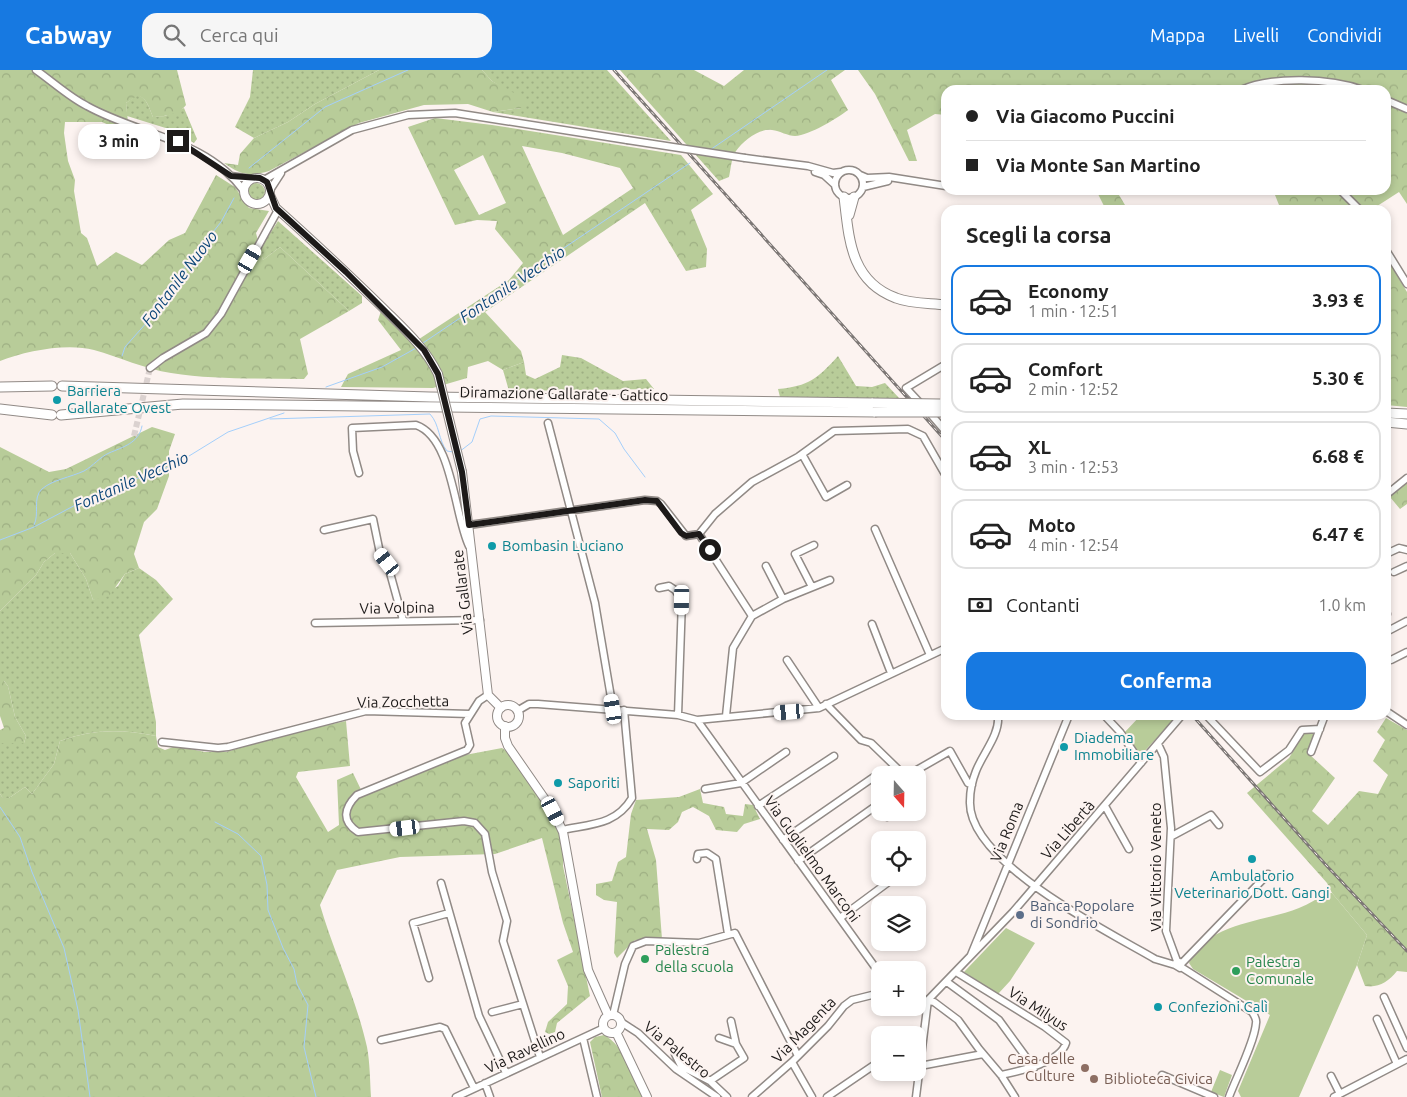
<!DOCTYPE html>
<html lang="it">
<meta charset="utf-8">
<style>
:root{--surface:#fff;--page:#f6f6f6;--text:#222;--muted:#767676;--line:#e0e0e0;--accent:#1779e1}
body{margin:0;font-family:Ubuntu,sans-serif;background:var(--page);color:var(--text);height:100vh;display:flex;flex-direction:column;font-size:19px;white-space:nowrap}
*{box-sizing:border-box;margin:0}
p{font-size:16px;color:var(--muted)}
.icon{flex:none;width:28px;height:28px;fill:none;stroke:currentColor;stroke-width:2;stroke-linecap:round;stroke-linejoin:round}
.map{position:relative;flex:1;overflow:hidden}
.details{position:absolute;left:941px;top:135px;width:450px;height:515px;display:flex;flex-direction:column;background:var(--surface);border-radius:15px;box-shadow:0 2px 8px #0003}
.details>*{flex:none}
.hud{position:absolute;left:941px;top:15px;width:450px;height:110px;border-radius:15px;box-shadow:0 2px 8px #0003;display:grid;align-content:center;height:110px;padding:0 25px;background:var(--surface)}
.needle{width:32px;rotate:160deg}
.buttons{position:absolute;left:871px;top:696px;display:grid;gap:10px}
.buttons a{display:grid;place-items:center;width:55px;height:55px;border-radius:10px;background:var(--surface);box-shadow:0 2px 8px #0003;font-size:25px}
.end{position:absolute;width:22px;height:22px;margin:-11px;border:6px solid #1d1a19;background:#fff;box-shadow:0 0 0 2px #fff}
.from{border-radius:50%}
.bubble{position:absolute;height:35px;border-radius:15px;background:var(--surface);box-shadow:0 2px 8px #0003;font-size:16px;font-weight:700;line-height:35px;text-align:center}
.car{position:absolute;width:15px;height:30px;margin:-15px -8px;border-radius:6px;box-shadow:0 0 4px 1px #0007;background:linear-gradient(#fff 24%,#345 0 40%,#fff 0 76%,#345 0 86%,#fff 0)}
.hud b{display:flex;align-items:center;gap:18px;height:48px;font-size:19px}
.hud b+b{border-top:1px solid var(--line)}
.hud i{width:12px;height:12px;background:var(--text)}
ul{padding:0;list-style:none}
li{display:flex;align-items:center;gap:15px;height:70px;margin:0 10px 8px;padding:0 15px;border:2px solid var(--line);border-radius:15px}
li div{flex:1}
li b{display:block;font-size:19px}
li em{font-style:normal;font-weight:700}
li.selected{border-color:var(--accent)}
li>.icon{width:45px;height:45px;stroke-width:1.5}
h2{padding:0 25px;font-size:22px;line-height:60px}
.pay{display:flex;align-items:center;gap:12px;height:55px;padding:0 25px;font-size:19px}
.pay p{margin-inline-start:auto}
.button{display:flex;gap:10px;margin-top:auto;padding:10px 25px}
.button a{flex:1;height:58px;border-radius:15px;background:var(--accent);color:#fff;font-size:20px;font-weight:700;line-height:58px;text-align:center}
header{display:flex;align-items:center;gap:30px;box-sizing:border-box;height:70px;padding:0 25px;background:var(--accent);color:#fff}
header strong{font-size:24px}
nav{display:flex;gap:28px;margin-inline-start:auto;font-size:18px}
.search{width:350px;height:45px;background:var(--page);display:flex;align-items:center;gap:12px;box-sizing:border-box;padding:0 18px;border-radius:15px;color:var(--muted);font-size:19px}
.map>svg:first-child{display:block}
</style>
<header>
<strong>Cabway</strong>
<div class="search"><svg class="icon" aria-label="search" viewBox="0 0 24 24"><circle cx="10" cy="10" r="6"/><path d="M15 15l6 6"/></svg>Cerca qui</div>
<nav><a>Mappa</a><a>Livelli</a><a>Condividi</a></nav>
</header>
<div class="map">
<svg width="1407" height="1027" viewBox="0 0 1407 1027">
<defs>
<pattern id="grass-dots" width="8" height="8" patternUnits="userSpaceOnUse" patternTransform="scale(1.25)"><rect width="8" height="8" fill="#b8cc99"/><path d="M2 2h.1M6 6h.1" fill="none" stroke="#9eaf83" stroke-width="1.8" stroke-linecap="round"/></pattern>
<pattern id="forest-crowns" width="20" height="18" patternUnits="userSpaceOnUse" patternTransform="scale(1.25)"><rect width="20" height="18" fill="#b8cc99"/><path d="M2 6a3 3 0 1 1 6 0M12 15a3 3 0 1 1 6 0" fill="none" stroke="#9eaf83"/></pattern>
</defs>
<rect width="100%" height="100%" fill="#fcf3f0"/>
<!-- grass -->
<path fill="url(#grass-dots)" d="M253,0H379L315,34L288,52L254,68L235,57L250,27Z
M482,0H607L671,71L493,42L521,38L506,20L492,11Z
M137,25C147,27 149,38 153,47L165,46L184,38L197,69L194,73L172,60L127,46L126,33Z
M247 122a9 9 0 1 1 18 0a9 9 0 1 1-18 0Z
M278,151L362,226V233L349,241L280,177L263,190L260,179Z
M562,285L581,288L623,311L646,309L654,319L509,321L503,300L524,292L526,305L535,309L560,297Z
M838,286L856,316L872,317L885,313L900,329L780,327L778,319C809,316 817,309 838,286Z
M55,483H70L86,509L93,530L118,516L125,504L139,498L156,510L173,529L139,565L156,652V666C122,659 93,659 60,671L54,694L32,724L25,717L9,728H3L0,724V673H24L26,666L15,647L8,616L4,611H0V541L36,505L44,492Z"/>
<!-- forest -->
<path fill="url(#forest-crowns)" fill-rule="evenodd" d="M0,0H177L186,35C180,44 163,47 153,47C149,38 147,27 137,26L126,33L128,52L124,59H118L102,52H65L64,63L68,91L75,110L74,121L81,163L87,168L97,196L116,182L142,195L169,170L185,163L216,105L235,117L249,138L269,141L256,163L263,190L280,177L349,241L300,269L308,304L304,309C260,308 215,310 171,303C145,299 119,287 94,280C66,273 26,281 0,291Z
M379,0H482L492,11L527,30L521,38L493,42L468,34L424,35L359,53L269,101C249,107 241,105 224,93L238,95L240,84L254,68L288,52L315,34Z
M620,0H694L724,16L744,0H845L831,10L848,40C836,49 810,65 795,66C788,66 780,61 772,60C759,58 743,71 736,81C731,88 731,99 729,107L719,111Z
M858,0H1407V134L1399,122L1371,140H1281L1273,120H1386V20H946V45L935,44L907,60L917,91H909L875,24Z
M435,48L492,55L681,85L713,124L691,140L707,179L706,197L686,201L645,133L485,242L521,281L524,292L503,300L488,291L468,297L467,308L433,318L341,317L348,304L401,280L378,250L381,241L413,273L509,210L523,193L495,159L497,151L477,150L455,155L408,57ZM522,76L562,83L620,98L633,118L563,165ZM483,85L506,133L479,145L454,100Z
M1096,120H1116L1128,140H1106Z
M1386,187L1407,222V337L1386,335Z
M152,357L175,364L169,381V406L157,439L144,452L134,484L139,498L125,504L109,526L93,530L86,509L70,483H55L44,492L36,505L0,541V377L49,402L66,399Z
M1407,413V434L1400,439L1390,427Z
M3,610L8,616L15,647L26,666L24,673H0V660L4,658L0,646V611Z
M1386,648L1407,660V902L1397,901C1388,912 1379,918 1365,916L1357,895L1367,865L1332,823L1327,813L1247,723L1289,688L1304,663H1314L1309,684L1335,708L1312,741L1328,755L1359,721L1378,724L1388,705L1373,691L1385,670L1377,662Z
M346,651L350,696L298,702L296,707L328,762L339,755L337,710L353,703L364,726L465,685L502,678L509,683C527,708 557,742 563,773C565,780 563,788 563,796L590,926L557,953L555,962L549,964L545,962L548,952L567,934L568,916L557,890L573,882L563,853L542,768L495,784L400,787L337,800L320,835C334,883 356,928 367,977C370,993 370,1011 371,1027H0V724L3,728H9L25,717L32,724L54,694L60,671C93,659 122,659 156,666L158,677L165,680L176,676L205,682H226L292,663Z
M700,719L703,733L724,737L726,744L743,746L745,734L753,735L760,749L744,754L737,762L716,760L709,746L693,737L682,742L678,752L669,760L647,759L656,790L662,869L635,870L617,888L614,883L617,832L604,830L596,825V814L612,811L618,792L626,787L631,744L636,730L679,727Z
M604,965C625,976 633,1007 643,1027H602L590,972L595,967Z"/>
<!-- park -->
<path fill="#b8cc99" d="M1141,645H1178L1140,686L1124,663Z
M1326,823H1332L1367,865L1357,895L1299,1027H1241L1238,1021L1270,945L1193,899L1189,893C1204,853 1265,852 1299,838C1309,834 1318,828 1326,823Z
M1006,858L1035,873L1010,911L998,924L964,902Z
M1220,1000L1232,1005L1224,1027L1211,1022Z"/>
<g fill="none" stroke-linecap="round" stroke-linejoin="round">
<!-- stream -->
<path stroke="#a4cffb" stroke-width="1" d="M710,80L827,0
M249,98L325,37L408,0
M423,273L690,93
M122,286L125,277L156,242L167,220L221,152L234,128
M326,317L382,297L418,277
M270,349L430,344C440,355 438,370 447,381L453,382
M459,382L472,372L480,349L491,346L599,349L615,363L624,379L645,407
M34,455C40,444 32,428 42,419C52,410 71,407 84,401C93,396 100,387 109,383C123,377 139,373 142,356
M0,470L34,457L98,423L176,394L228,362L284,343
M0,737L20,767L32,802L64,878L78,940L90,1027
M215,752L238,764L261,786L267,815L268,840L283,878L294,899L297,914L308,935L304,977L316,1027"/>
<!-- minor-tunnel -->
<path stroke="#dbd2d0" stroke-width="6" stroke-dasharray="6 3" stroke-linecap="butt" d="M134,366L150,298"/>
<!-- minor casing -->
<g stroke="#918a86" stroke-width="9">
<path id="minor" d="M36,0C53,12 69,27 87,36C139,65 206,69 244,121
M1241,20C1273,6 1330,8 1363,20
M1386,30L1407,39
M745,88L808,96L833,103L841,102
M835 114a14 14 0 1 1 28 0a14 14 0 1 1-28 0Z
M815,102L824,105L835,115
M860,105L867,108L889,107L946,116
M231,106L252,109
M264,110L352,60L408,45L455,43L627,70
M863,117L888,111
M270,120L281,103
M1340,120L1360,140
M1386,180L1407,214
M150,298L163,288L206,263L221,244L278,140
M921,334L906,318L946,294
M928,341L946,362
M548,353L595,533L613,639
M802,384L826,427L847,415
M359,403L353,381L352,358L416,355C453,368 454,445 469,476
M1386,425L1407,408
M469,455L645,430L657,431L661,434L686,466L699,464
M875,459L930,585
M324,460L373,449L380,483L387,492L403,550
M699,464L715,444L752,412L798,387L834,361L908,359L923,366L946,406
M699,464L752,546
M1386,484L1399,478L1407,480
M1394,502L1407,496
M812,517L795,484L814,475
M659,518L669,516L675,520L682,530L678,645
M783,529L830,510
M1386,544H1387
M752,546L783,529L766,496
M315,553L480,550
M872,554L891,603
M1386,562L1407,551
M787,590L819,638
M1391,590L1407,582
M488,625L479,631L465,653L470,675L467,680L357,725C344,738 341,751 358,762L464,751L475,753L485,764L492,802L507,851L503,871L540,987
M826,634L861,670L871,673L904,705
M517,641L529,634H538L678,645L697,650L880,904
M1386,641L1407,655
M998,645C1000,665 983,683 976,701C972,711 970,721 970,731C967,792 1109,862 1155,889L1175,895
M1104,645L1120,662L1141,693
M1206,645L1260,702L1289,680L1302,660L1320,659
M726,646L733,578L752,546
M697,650L819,638L946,578
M162,672L218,678L228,677L366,641L470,644
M1158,674L1164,687L1171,758L1166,861L1177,891L1182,893L1180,898L1175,895L1177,891
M1311,682L1325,645
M908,705L950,681L968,713L972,715
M705,719L741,713L786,682
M758,736L834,686
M1105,736L1129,779
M884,742L887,747
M562,760C591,754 616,755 632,728L624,640
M1172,766L1211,745L1219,755
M783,770L881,702
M697,789L698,784L707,783L716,789L728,864
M798,791L880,733
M441,813L479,946L506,1003
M840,848L894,808
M971,885L1069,645
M1182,893L1268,804
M1181,897L1252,942C1254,945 1257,949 1256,953C1255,971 1236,1008 1229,1027
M956,902L1045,957L1066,973C1060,993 1019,1001 1001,1005
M429,908L413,853L449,843
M947,912L999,950L1034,998
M1384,927L1407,978
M918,929L934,932L958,950L979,979L1001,1005L1015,1027
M928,930L1013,842L1182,645
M492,942L523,934
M613,945L625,894L633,876L646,871L699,873L735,863L798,986
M1377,949L1397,994
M621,952L638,963L676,999L717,1027
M583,968L597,1027
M719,968L736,974
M381,970L440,957L445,959L474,1018
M675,984L681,996L710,1011L727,1027
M792,992L812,1027
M920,996L983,984
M1162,1005L1214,1027
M1331,1006L1340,1024
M710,1011L744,988L736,974L731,951
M485,1013L490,1027
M456,1027L604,958
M752,1027L792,992L828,956L844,936L852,930L880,923
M827,1027L880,991
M916,1027L928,930
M1334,1027L1407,989"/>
</g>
<!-- major casing -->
<g stroke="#918a86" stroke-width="10">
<path id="major" d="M244 121a13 13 0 1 1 26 0a13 13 0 1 1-26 0Z
M270,125L276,138C312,170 347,203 382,237C403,258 425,277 438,304
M462,402L488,625L501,638
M497 646a11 11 0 1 1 22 0a11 11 0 1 1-22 0Z
M505,656V668L508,676L553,741L563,762L588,900L608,945
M603 954a9 9 0 1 1 18 0a9 9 0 1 1-18 0Z
M616,962L647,1027"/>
</g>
<!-- highway casing -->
<g stroke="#918a86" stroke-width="11">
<path id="highway" d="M844,127C849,168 850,211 896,228C911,234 930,233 946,235
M849,145L854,127
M62,316L430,327L873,333
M0,317L52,316
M0,339L52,345
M1386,343L1407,344
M61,345L183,334L875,342
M1386,352L1407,354"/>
</g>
<!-- minor -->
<use href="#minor" stroke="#fff" stroke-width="6"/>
<!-- major -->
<use href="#major" stroke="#fff" stroke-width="8"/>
<!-- highway -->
<use href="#highway" stroke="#fff" stroke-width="9"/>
<!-- rail casing -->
<g stroke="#7c7775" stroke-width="3">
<path id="rail" d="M614,0L946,371
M1192,645L1325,794L1407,881"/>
</g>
<!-- rail -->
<use href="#rail" stroke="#fcf3f0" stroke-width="1" stroke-dasharray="4" stroke-linecap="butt"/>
<!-- minor-bridge casing -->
<g stroke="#918a86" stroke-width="9" stroke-linecap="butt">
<path id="minor-bridge" d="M627,70L745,88"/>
</g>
<!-- major-bridge casing -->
<g stroke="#918a86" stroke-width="10" stroke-linecap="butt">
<path id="major-bridge" d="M438,304L462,402"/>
</g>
<!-- highway-bridge casing -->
<g stroke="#918a86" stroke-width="11" stroke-linecap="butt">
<path id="highway-bridge" d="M873,333L940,334
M875,342H943"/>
</g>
<!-- minor-bridge -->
<use href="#minor-bridge" stroke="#fff" stroke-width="6"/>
<!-- major-bridge -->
<use href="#major-bridge" stroke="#fff" stroke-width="8"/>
<!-- highway-bridge -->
<use href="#highway-bridge" stroke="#fff" stroke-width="9"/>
</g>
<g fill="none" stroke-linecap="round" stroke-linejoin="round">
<!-- route -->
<path stroke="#1d1a19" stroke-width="6" d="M178,71L231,106L260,108L267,112L276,138L346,202L424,280L438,304L462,402L469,455L645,430L657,431L681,463L686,466L699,464L710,480"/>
</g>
<!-- markers -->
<g fill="#0f9aa8" stroke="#fcf3f0" stroke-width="2">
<circle cx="57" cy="330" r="5"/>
<circle cx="492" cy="476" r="5"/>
<circle cx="1064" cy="677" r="5"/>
<circle cx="558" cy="713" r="5"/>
<circle cx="1252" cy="789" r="5"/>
<circle cx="1158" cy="937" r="5"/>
</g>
<circle fill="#5c6f8a" stroke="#fcf3f0" stroke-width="2" cx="1020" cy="845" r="5"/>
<g fill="#2e9e5b" stroke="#fcf3f0" stroke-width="2">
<circle cx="645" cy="889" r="5"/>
<circle cx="1236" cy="901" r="5"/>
</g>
<g fill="#8d6e63" stroke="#fcf3f0" stroke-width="2">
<circle cx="1085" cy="998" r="5"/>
<circle cx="1094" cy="1009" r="5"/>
</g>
<g text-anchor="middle" stroke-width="4" stroke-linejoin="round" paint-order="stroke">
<!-- culture labels -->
<g font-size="15" fill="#0d838f" stroke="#fcf3f0" text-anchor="start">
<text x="67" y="326">Barriera<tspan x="67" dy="17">Gallarate Ovest</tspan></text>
<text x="502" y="481">Bombasin Luciano</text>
<text x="1074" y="673">Diadema<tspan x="1074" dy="17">Immobiliare</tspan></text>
<text x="568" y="718">Saporiti</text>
<text x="1252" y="811" text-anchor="middle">Ambulatorio<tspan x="1252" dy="17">Veterinario Dott. Gangi</tspan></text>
<text x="1168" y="942">Confezioni Calì</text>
</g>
<!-- street labels -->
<g font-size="15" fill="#1d1a19" stroke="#fcf3f0">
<text transform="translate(564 324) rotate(1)" y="5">Diramazione Gallarate - Gattico</text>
<text transform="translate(463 522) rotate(-97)" y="5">Via Gallarate</text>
<text transform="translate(397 538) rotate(-1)" y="5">Via Volpina</text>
<text transform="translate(403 632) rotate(-1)" y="5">Via Zocchetta</text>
<text transform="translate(1068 760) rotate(-49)" y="5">Via Libertà</text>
<text transform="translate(1007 762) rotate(-68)" y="5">Via Roma</text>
<text transform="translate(812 789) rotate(54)" y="5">Via Guglielmo Marconi</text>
<text transform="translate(1156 797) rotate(-90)" y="5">Via Vittorio Veneto</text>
<text transform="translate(1038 939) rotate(33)" y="5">Via Milyus</text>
<text transform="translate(804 960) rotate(-46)" y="5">Via Magenta</text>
<text transform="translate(677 980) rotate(39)" y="5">Via Palestro</text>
<text transform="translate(525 981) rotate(-25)" y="5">Via Ravellino</text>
</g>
<!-- service labels -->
<g font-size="15" fill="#4e5e75" stroke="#fcf3f0" text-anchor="start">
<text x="1030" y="841">Banca Popolare<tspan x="1030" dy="17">di Sondrio</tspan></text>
</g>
<!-- leisure labels -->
<g font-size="15" fill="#27864d" stroke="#fcf3f0" text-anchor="start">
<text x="655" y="885">Palestra<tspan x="655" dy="17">della scuola</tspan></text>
<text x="1246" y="897">Palestra<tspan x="1246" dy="17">Comunale</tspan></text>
</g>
<!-- education labels -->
<g font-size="15" fill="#785e54" stroke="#fcf3f0" text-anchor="end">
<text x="1075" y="994">Casa delle<tspan x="1075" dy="17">Culture</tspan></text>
<text x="1104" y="1014" text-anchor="start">Biblioteca Civica</text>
</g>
<!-- water labels -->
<g font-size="16" font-style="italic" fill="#0c4678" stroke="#fcf3f0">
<text transform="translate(179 208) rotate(-53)" y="6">Fontanile Nuovo</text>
<text transform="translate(512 214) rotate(-34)" y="6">Fontanile Vecchio</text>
<text transform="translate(131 411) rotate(-24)" y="6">Fontanile Vecchio</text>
</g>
</g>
</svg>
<div class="buttons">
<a><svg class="needle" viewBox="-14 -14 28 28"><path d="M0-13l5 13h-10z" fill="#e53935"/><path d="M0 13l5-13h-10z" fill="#767676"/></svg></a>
<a><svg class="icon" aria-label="locate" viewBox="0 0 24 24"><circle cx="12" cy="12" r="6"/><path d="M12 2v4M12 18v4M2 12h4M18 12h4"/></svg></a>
<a><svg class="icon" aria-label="layers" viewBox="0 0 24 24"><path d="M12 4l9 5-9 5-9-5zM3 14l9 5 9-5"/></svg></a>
<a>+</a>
<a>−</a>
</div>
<i class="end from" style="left:710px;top:480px"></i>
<i class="end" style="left:178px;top:71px"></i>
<div class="bubble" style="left:78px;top:54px;width:82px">3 min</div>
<i class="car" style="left:250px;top:189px;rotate:30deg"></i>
<i class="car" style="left:387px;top:492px;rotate:322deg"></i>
<i class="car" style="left:682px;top:530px;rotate:181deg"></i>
<i class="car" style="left:613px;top:639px;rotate:351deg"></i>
<i class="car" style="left:789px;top:642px;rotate:265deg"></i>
<i class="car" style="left:553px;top:741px;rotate:152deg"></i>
<i class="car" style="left:405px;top:758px;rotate:263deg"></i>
<div class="hud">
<b><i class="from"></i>Via Giacomo Puccini</b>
<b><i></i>Via Monte San Martino</b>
</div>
<section class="details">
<h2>Scegli la corsa</h2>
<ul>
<li class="selected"><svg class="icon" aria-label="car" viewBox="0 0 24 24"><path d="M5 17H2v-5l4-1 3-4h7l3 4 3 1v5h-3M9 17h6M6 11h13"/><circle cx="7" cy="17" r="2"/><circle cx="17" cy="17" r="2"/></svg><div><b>Economy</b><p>1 min · 12:51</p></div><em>3.93 €</em></li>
<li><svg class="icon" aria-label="car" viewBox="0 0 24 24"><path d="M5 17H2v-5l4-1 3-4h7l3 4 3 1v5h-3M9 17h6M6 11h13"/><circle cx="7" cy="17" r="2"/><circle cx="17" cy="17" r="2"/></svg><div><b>Comfort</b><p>2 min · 12:52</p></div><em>5.30 €</em></li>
<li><svg class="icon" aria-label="car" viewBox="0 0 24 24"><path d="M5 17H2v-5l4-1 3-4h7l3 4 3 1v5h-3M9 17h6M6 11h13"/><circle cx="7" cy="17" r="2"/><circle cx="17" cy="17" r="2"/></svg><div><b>XL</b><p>3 min · 12:53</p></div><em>6.68 €</em></li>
<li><svg class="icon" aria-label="car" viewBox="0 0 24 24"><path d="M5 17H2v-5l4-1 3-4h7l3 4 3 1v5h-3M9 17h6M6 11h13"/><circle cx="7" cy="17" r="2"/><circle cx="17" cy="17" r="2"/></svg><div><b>Moto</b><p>4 min · 12:54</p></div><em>6.47 €</em></li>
</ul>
<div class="pay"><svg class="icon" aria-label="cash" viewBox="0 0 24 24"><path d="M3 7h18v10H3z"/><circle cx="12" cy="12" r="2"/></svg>Contanti<p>1.0 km</p></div>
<div class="button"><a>Conferma</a></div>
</section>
</div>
